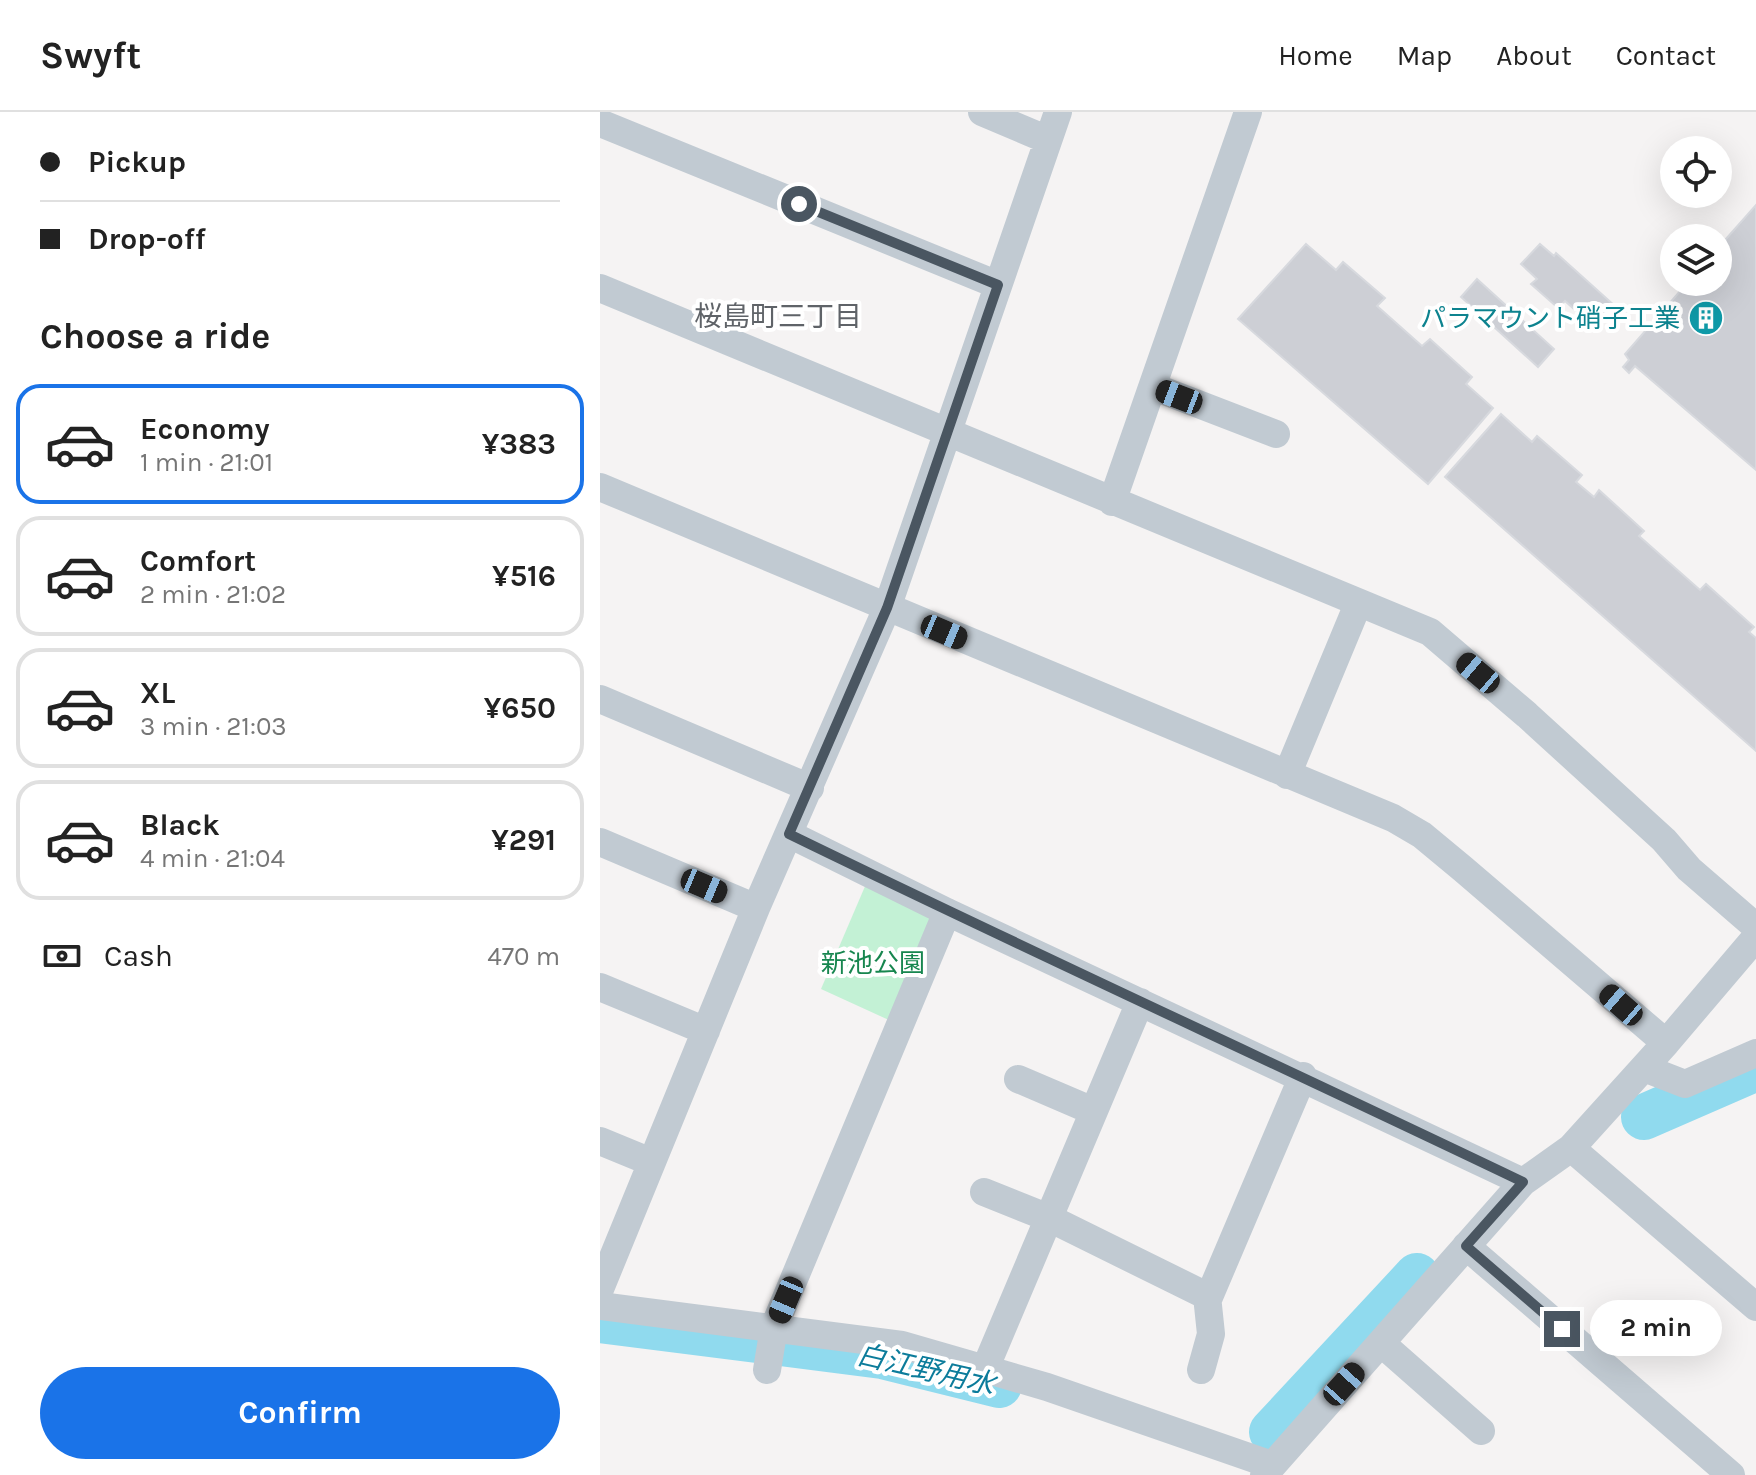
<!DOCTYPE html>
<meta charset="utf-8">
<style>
:root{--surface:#fff;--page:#f2f2f2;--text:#222;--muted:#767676;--line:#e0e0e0;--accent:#1a73e8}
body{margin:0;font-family:Karla,"Noto Sans JP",sans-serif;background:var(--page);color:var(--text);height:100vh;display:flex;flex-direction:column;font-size:30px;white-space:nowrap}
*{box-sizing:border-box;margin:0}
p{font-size:26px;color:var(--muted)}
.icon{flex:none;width:44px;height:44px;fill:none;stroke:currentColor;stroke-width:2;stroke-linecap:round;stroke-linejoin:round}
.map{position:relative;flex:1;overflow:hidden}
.side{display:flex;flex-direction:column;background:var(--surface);width:600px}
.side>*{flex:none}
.top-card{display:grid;align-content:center;height:176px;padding:0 40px;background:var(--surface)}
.tools{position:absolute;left:1060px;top:24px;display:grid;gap:16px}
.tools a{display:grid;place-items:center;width:72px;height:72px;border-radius:50%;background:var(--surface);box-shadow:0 8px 32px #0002;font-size:40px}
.end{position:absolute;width:36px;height:36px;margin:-18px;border:10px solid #4a5661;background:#fff;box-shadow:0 0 0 4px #fff}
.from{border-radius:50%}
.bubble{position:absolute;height:56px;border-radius:28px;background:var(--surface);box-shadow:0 8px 32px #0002;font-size:26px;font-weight:700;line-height:56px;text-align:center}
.car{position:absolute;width:24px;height:48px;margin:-24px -12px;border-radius:10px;box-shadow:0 0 6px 2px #0007;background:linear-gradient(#222 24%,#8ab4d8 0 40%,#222 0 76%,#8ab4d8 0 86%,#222 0)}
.top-card b{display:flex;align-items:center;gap:28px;height:76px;font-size:30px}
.top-card b+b{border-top:2px solid var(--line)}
.top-card i{width:20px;height:20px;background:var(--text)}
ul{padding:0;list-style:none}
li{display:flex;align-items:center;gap:24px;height:120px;margin:0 16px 12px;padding:0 24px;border:4px solid var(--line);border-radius:24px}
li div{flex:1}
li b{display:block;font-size:30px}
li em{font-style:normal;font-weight:700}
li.on{border-color:var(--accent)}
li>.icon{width:72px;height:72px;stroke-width:1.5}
h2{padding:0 40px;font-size:36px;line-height:96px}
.pay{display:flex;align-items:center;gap:20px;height:88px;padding:0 40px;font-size:30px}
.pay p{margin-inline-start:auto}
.action{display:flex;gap:16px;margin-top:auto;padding:16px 40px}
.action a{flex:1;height:92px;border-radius:48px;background:var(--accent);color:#fff;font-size:32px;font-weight:700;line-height:92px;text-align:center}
header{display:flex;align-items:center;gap:48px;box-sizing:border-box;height:112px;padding:0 40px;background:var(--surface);border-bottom:2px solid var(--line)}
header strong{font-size:38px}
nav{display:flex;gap:44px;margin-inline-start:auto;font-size:28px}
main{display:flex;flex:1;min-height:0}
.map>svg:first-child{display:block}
</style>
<header>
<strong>Swyft</strong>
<nav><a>Home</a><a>Map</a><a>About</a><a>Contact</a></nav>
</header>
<main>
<section class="side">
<div class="top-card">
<b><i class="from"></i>Pickup</b>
<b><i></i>Drop-off</b>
</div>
<h2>Choose a ride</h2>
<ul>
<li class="on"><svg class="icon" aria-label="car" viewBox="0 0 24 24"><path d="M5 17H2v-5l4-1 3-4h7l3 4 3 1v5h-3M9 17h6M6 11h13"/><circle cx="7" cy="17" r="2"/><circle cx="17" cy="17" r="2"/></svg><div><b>Economy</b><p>1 min · 21:01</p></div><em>¥383</em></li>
<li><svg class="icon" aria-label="car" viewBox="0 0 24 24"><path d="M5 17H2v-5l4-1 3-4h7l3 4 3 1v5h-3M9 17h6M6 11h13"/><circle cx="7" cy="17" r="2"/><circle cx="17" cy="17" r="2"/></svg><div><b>Comfort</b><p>2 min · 21:02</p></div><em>¥516</em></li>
<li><svg class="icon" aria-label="car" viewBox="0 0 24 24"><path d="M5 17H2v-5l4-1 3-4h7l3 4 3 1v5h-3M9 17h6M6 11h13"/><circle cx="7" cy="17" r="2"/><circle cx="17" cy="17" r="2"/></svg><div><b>XL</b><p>3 min · 21:03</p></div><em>¥650</em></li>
<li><svg class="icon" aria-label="car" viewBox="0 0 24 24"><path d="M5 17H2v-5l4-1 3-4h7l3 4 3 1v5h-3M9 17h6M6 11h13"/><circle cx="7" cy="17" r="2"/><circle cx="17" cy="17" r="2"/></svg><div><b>Black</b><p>4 min · 21:04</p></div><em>¥291</em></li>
</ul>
<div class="pay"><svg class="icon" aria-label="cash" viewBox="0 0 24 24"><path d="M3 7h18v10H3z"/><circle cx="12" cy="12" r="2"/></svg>Cash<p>470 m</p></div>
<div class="action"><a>Confirm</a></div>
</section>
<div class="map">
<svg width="1156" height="1363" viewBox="0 0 1156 1363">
<rect width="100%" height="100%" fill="#f5f3f3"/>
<!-- green -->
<path fill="#c3f1d5" d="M266,772L328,800L330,814L291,909L221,877Z"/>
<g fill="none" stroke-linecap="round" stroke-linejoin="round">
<!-- river -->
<path stroke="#90daee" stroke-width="46" d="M1044,1005L1147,960
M0,1208L282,1244L399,1273
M672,1320L817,1164"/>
</g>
<!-- building -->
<path fill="#cdcfd5" stroke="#d7d9de" stroke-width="2" d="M1156,93V358L1035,254L1029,261L1023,255L1029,248L1025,242L1088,170H1118V136Z
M706,132L736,158L743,150L785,186L777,194L822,234L830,227L872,265L866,272L893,296L828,372L638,207Z
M940,132L954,144L956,141L1015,194L995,216L965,189L958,196L931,172L937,167L921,152Z
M877,167L954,237L938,255L861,185Z
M901,302L932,330L937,324L982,363L976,370L994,385L999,378L1044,419L1039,424L1100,478L1106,472L1154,515L1149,520L1156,526V639L845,365Z"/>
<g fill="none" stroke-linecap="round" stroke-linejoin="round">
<!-- minor -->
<path stroke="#c1cad2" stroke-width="28" d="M382,0L448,28
M0,11L398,173
M0,176L830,520L927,603L1064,728L1089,757L1156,815
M554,275L676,322
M0,375L793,706L822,723L863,757L1066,931
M512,390L648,0
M0,587L210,676
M687,663L758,492
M189,722L347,800L923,1070
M0,730L156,796
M0,875L106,919
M1044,956L1085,972L1156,941
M418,967L493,999
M0,1029L51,1050
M971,1036L1156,1195
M384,1080L449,1106L609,1185L703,964
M866,1134L1131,1363
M0,1177L156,796L287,496L458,0
M0,1194L302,1233L385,1257L540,890
M781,1231L881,1319
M385,1257L447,1275L672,1353
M167,1258L174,1215L347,800
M601,1258L611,1222L607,1184
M664,1363L923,1070L971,1036L1066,931L1156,825"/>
</g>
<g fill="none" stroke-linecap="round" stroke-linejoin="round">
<!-- route -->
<path stroke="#4a5661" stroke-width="10" d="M199,92L398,173L287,496L189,722C433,841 679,953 923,1070L866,1134L962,1217"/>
</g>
<!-- icons -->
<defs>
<g id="building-disc" transform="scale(1.8)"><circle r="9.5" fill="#0f9aa8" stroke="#fff"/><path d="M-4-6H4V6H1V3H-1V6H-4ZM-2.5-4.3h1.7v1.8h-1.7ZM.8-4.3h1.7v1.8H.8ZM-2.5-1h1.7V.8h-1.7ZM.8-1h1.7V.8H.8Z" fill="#fff"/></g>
</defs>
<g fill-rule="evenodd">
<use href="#building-disc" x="1106" y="206"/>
</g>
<g text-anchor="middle" stroke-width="8" stroke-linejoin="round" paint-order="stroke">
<!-- culture labels -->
<g font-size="26" fill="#0d838f" stroke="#fff" text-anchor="end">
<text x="1080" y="215">パラマウント硝子工業</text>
</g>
<!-- park labels -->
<g font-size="26" fill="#17864f" stroke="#fff">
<text x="273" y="860">新池公園</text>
</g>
<!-- neighbourhood labels -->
<g font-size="28" fill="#5f6368" stroke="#fff">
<text x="178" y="214">桜島町三丁目</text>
</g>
<!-- water labels -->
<g font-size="28" font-style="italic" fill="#0c7c9b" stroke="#fff">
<text transform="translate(326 1257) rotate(13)" y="10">白江野用水</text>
</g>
</g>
</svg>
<div class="tools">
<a><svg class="icon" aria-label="locate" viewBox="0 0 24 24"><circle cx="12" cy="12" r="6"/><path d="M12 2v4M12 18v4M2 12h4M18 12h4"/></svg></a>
<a><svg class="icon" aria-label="layers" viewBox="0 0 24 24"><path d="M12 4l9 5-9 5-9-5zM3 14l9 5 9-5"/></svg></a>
</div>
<i class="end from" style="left:199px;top:92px"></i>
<i class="end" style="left:962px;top:1217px"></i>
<div class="bubble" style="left:990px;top:1188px;width:132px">2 min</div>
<i class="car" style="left:579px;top:285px;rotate:291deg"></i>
<i class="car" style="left:344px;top:520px;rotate:113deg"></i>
<i class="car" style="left:878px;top:561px;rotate:310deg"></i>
<i class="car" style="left:104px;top:774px;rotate:113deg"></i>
<i class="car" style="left:1021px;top:893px;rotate:311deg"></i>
<i class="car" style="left:186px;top:1188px;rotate:203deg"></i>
<i class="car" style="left:744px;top:1272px;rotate:42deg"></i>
</div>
</main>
